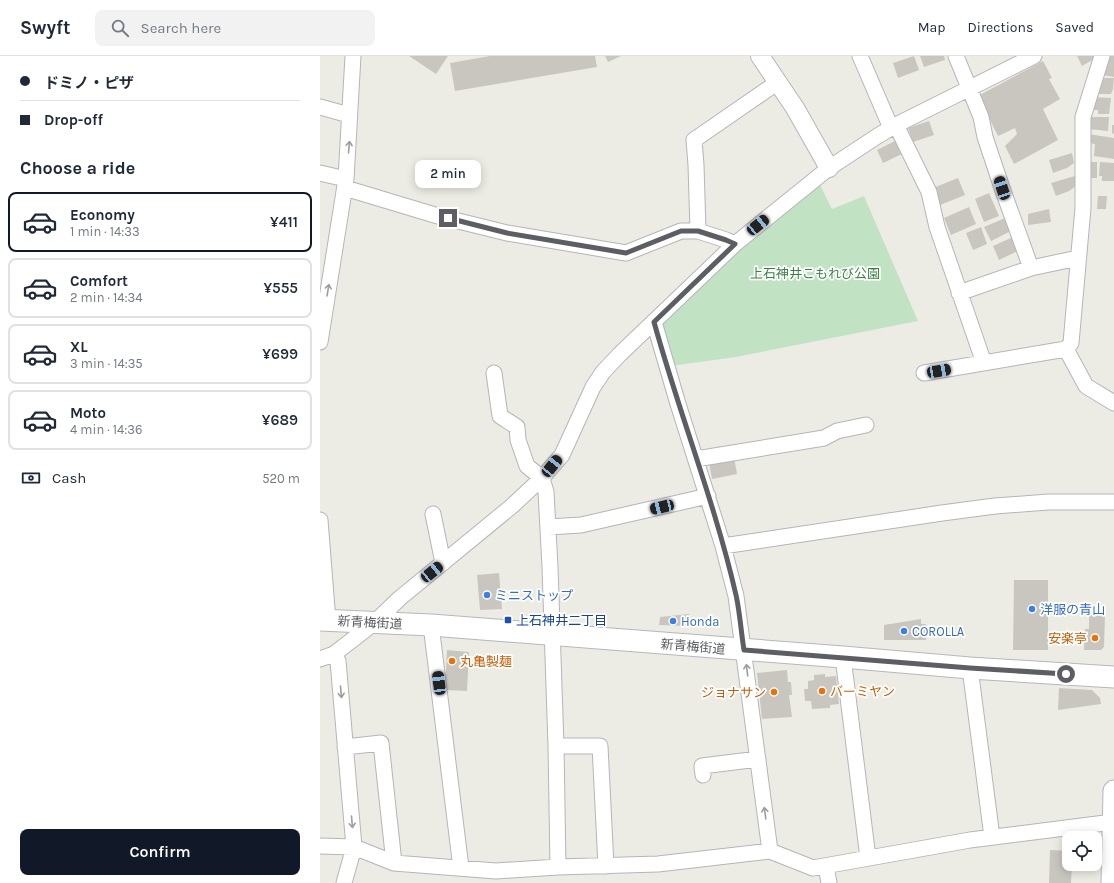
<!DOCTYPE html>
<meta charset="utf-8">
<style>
:root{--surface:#fff;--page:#f2f2f3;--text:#1f2937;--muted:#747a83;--line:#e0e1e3;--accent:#111827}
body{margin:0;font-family:Karla,"Noto Sans JP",sans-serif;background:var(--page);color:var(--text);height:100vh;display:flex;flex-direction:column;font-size:15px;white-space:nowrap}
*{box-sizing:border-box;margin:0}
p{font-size:13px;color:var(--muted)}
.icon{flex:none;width:22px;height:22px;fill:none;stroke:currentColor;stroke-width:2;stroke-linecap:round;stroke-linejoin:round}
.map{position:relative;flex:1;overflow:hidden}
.drawer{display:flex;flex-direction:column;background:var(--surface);width:320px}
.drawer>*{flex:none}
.guide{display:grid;align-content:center;height:88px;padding:0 20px;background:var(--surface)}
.controls{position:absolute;left:742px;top:775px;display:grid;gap:8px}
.controls a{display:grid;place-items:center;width:40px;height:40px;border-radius:8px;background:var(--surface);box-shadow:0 2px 10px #0003;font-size:20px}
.end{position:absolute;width:18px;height:18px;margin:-9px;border:5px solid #5c5e63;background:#fff;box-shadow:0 0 0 2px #fff}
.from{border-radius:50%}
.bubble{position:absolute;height:28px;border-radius:8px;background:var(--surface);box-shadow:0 2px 10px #0003;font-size:13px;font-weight:600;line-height:28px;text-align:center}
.car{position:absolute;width:12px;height:24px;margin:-12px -6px;border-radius:5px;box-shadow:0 0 3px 1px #0007;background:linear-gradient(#222 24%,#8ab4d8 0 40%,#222 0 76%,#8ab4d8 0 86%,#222 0)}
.guide b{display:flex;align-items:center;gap:14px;height:38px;font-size:15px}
.guide b+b{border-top:1px solid var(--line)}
.guide i{width:10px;height:10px;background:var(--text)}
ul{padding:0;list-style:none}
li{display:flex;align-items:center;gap:12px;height:60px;margin:0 8px 6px;padding:0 12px;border:2px solid var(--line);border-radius:8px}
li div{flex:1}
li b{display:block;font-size:15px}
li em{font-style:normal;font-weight:600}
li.on{border-color:var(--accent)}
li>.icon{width:36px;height:36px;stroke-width:1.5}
h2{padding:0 20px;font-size:18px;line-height:48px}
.pay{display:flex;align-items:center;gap:10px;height:44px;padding:0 20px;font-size:15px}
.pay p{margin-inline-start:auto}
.cta{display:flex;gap:8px;margin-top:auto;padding:8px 20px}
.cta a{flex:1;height:46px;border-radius:8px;background:var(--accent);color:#fff;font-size:16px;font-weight:600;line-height:46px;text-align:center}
header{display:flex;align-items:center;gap:24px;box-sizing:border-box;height:56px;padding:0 20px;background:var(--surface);border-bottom:1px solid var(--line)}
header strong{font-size:19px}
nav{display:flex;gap:22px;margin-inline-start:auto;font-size:14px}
.search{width:280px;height:36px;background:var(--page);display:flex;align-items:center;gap:10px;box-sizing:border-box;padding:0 14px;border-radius:8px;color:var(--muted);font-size:15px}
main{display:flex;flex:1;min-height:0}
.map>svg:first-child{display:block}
</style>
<header>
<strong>Swyft</strong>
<div class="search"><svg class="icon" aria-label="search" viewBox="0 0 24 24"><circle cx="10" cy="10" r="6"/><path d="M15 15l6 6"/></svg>Search here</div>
<nav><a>Map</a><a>Directions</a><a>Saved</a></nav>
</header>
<main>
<section class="drawer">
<div class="guide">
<b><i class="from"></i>ドミノ・ピザ</b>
<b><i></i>Drop-off</b>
</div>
<h2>Choose a ride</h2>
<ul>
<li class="on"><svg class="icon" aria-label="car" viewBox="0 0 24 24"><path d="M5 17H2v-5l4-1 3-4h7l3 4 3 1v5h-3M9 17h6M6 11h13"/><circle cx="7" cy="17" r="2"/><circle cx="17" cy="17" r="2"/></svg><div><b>Economy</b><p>1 min · 14:33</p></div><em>¥411</em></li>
<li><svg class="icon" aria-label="car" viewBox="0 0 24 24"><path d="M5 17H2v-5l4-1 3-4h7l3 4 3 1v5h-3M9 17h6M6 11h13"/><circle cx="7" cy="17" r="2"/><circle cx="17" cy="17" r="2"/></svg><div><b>Comfort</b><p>2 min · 14:34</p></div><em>¥555</em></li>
<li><svg class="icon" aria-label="car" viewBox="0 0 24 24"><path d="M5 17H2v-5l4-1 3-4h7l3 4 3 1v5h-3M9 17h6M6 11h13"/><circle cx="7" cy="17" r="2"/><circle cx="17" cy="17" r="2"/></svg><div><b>XL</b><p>3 min · 14:35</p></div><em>¥699</em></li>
<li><svg class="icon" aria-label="car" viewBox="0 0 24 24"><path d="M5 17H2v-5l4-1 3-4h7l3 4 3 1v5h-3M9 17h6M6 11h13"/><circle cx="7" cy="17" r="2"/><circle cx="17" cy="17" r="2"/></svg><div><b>Moto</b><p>4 min · 14:36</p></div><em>¥689</em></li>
</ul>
<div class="pay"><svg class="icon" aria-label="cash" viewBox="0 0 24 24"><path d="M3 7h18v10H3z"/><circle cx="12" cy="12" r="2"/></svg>Cash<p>520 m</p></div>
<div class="cta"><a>Confirm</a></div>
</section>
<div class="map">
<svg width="794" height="827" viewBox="0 0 794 827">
<rect width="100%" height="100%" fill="#edece4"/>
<!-- green -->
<path fill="#c1e3c4" d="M500,129L512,153L544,140L598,265L416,301L351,310L340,266L416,194Z"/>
<!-- building -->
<path fill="#c9c6c0" d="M89,0H128L116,18Z
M170,0H275L277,11L135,35L130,7Z
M285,0H301L288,6Z
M594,0L599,14L578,22L573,7Z
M600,0H624L625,4L604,11Z
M757,0H774V3L762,10Z
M788,0H794V21L783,19Z
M723,5L732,22L729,23L740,43L723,53L738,84L694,108L685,90L697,78L695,72L678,80L658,40Z
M780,22H794L793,33L791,38H775Z
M774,41L791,42L789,58H778V54H772Z
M768,61H789L788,75L768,73Z
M609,65L614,79L593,86L588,72Z
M792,69H794V78L792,77Z
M768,78L794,82V103L774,100L775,88L768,87Z
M577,84L584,97L563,107L557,94Z
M752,97L754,107L747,112L733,117L729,104Z
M767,106H777V122H767Z
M780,106L794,107V125H782V120H779Z
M755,120L756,130L749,135L736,140L731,127Z
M638,122L645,139L620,149L613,132Z
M669,137L679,160L664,166L655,143Z
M778,140H787L786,153H777Z
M649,151L656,168L631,179L624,162Z
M729,153L731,166L708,169V158Z
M685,162L691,175L671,185L664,171Z
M661,171L667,188L653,194L646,177Z
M693,181L700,194L679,204L673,190Z
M414,401L417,418L392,423L389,406Z
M179,517L182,553L160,554L157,519Z
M694,524H728V594H693Z
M369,558V570L339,569L340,561Z
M769,559H785L784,591L781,594H764L765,573H769Z
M601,563V568H606V584H564V569Z
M127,594L149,596L147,635L125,634Z
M467,614L468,626H471L472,639H469L472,661L442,663L437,617Z
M505,618V621L516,620L519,648L510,649V652L492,653L491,645H485L484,633H488V625L494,624V619Z
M739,632L772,634L780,642L781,648L738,654Z
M730,794L749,795V808H752L751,827H729Z"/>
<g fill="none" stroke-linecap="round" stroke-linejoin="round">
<!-- minor casing -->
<g stroke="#b4b5ba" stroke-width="17">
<path id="minor" d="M540,0L571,72
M636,0L661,61L665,81L682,132L711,212
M0,51L29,59
M576,69L609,136L617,171L664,307
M0,117L26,123
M25,132L118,160L187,177L306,197L361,175H378L406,184L415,188
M378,175L376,109L374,84L458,26
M639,237L711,212L758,202
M334,266L358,348L403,490L416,540L450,795
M0,286L26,123L33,0
M746,293L766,330L794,347
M174,317L180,360L197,371L198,384L207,410L222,422L226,436L230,511L236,690L238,811
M604,317L746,293L751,287L763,152V61L782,0
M376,403L504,382L517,375L546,369
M113,458L123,507
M0,464L8,565
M228,471L261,469L388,440
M403,490L622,457L675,450L728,446H794
M111,569L141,812
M14,598L18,605L34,791L24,827
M523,601L548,802
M0,603L14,598L54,567L80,542L192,450L222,422L242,399L273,331L283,316L300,298L415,188L509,112L556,81L576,69L714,0
M650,612L672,781
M236,690H280L286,810
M25,691L61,687L74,807
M383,719L382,710L438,703
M0,790L34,791L74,807L176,815L238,811L338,808L450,795L493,812L650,784L793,766
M506,810L509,827"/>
</g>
<!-- tertiary casing -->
<g stroke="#b4b5ba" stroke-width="20">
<path id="tertiary" d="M440,0L475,52L509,112"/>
</g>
<!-- secondary casing -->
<g stroke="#b5b7bd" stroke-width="23">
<path id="secondary" d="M0,564L111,569L523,601L650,612L794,621
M792,827L794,735"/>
</g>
<!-- minor -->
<use href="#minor" stroke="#fff" stroke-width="15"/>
<!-- tertiary -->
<use href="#tertiary" stroke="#fff" stroke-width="18"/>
<!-- secondary -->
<use href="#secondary" stroke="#fff" stroke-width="21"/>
</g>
<!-- one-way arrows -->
<defs><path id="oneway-shaft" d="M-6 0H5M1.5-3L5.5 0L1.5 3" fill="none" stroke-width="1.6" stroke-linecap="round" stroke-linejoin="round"/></defs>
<g stroke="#9d9ea1">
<use href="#oneway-shaft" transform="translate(29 91) rotate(-85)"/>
<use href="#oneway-shaft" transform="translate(8 234) rotate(-81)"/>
<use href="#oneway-shaft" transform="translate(427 614) rotate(-97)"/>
<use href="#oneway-shaft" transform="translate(21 636) rotate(85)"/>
<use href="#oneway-shaft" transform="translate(445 757) rotate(-98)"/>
<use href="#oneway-shaft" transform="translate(32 766) rotate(85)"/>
</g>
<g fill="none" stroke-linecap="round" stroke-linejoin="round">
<!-- route -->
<path stroke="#5c5e63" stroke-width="5" d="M128,162L187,177L306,197L361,175H378L406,184L415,188L334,266C359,357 395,447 416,539C420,557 421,576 424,594L650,612L746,618"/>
</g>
<!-- markers -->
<g fill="#3f7fe0" stroke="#fff" stroke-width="1.5">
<circle cx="167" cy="539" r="4"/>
<circle cx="712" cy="553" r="4"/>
<circle cx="353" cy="565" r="4"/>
<circle cx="584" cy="575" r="4"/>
</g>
<rect fill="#1a4fb4" stroke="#fff" stroke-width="1.5" x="184" y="560" width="8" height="8" rx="2"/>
<g fill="#e8710a" stroke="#fff" stroke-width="1.5">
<circle cx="775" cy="582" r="4"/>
<circle cx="132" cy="605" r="4"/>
<circle cx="502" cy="635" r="4"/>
<circle cx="454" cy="636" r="4"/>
</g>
<g text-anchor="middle" stroke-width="3.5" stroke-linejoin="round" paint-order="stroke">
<!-- park labels -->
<g font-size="13" fill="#3a8344" stroke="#fff">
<text x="495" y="222">上石神井こもれび公園</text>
</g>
<!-- shop labels -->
<g font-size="13" fill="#366cbe" stroke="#fff" text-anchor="start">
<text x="175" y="544">ミニストップ</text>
<text x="720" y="558">洋服の青山</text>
<text x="361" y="570">Honda</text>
<text x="592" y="580">COROLLA</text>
</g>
<!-- transit labels -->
<g font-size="13" fill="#164399" stroke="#fff" text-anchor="start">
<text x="196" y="569">上石神井二丁目</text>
</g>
<!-- street labels -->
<g font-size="13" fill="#5c5e63" stroke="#fff">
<text transform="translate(50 566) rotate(3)" y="5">新青梅街道</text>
<text transform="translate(373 590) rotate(5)" y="5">新青梅街道</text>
</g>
<!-- food labels -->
<g font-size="13" fill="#c56008" stroke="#fff" text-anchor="end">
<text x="767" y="587">安楽亭</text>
<text x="140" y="610" text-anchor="start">丸亀製麺</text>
<text x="510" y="640" text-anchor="start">バーミヤン</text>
<text x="446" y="641">ジョナサン</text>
</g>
</g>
</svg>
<div class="controls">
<a><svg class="icon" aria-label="locate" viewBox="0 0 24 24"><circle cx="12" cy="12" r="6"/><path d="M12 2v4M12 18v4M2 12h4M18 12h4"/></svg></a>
</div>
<i class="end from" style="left:746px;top:618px"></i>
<i class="end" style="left:128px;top:162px"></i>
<div class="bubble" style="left:95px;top:104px;width:66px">2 min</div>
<i class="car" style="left:682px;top:132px;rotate:342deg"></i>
<i class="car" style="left:438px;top:169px;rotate:51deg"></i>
<i class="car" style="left:619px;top:315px;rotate:80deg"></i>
<i class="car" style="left:232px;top:410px;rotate:39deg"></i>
<i class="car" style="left:342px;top:451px;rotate:257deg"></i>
<i class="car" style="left:112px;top:516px;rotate:51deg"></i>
<i class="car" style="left:119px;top:627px;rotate:353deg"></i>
</div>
</main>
